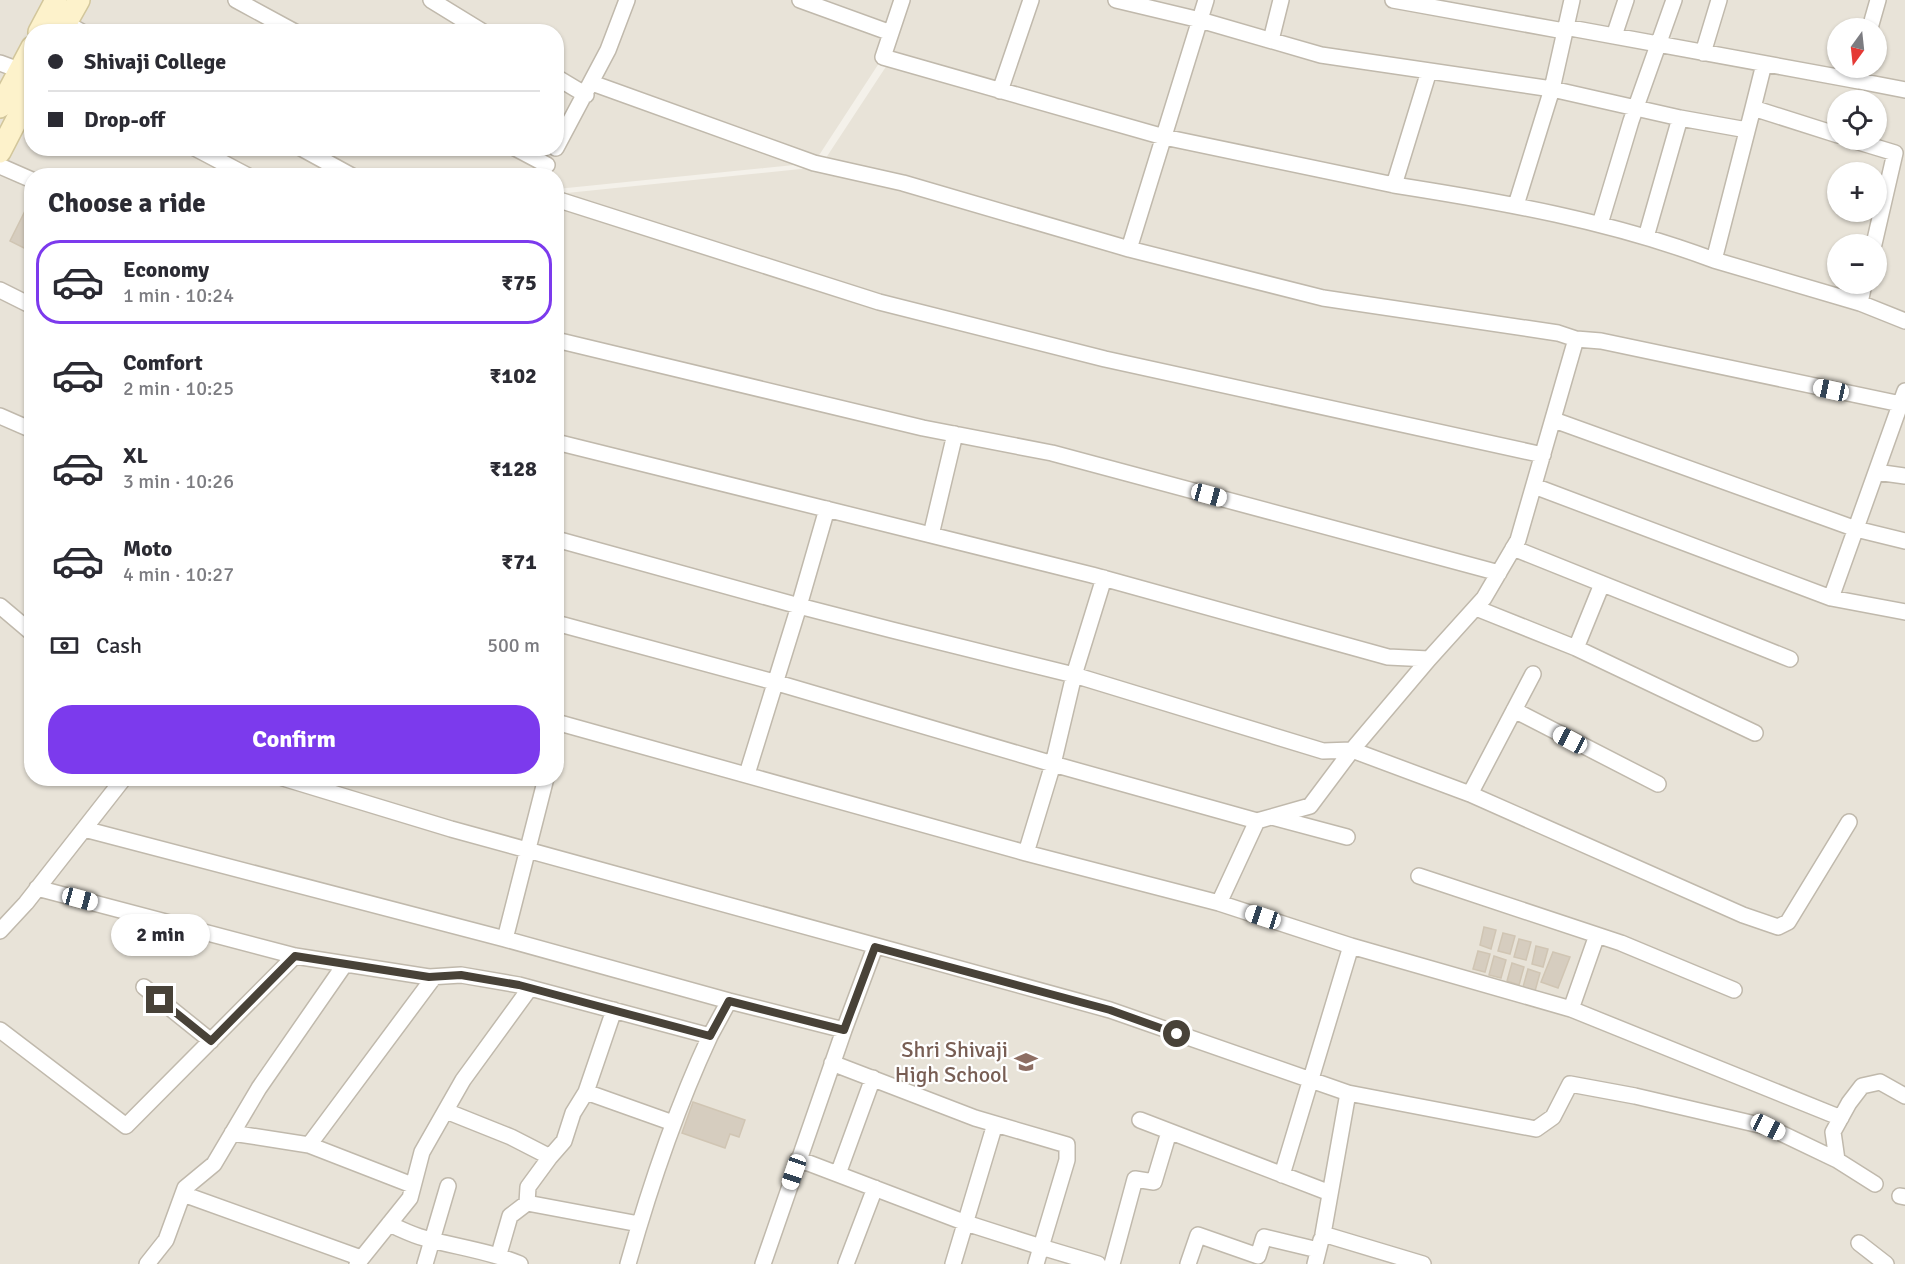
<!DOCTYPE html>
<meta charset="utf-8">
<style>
:root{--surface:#fff;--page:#f2f2f3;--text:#2b2b33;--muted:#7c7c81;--line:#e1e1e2;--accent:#7c3aed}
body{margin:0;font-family:Signika,sans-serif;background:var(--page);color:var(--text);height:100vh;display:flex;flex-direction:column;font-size:22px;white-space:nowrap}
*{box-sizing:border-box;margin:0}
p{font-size:20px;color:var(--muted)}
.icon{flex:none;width:33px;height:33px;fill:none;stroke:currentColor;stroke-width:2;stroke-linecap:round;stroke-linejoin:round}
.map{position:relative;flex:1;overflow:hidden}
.side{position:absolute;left:24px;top:168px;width:540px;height:618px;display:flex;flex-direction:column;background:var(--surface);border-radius:24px;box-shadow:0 2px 4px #0004}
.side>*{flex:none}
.top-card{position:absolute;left:24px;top:24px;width:540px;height:132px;border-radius:24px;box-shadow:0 2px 4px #0004;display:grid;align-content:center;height:132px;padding:0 24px;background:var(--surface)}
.needle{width:39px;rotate:195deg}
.tools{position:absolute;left:1827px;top:18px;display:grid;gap:12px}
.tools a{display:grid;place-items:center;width:60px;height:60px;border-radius:50%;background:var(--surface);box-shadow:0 2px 4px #0004;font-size:30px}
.end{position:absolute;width:27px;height:27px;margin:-14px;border:8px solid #484238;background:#fff;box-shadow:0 0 0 3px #fff}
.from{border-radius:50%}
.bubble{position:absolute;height:42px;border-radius:21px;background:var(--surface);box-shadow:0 2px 4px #0004;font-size:20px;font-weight:700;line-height:42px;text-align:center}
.car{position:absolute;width:18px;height:36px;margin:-18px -9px;border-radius:8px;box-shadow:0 0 4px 2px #0007;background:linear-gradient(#fff 24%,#345 0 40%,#fff 0 76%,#345 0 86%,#fff 0)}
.top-card b{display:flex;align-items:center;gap:21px;height:57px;font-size:22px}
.top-card b+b{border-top:2px solid var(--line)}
.top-card i{width:15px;height:15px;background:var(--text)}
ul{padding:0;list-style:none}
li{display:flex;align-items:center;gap:18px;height:84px;margin:0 12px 9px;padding:0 12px;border:3px solid transparent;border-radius:24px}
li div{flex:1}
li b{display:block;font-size:22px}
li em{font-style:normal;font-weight:700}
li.on{border-color:var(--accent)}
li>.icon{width:54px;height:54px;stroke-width:1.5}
h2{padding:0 24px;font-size:27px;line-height:72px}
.pay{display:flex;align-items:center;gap:15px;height:66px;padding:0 24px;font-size:22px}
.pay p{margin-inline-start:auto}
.button{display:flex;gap:12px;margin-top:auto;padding:12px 24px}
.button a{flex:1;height:69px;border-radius:24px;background:var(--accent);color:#fff;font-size:24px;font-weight:700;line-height:69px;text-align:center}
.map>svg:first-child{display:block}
</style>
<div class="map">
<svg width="1905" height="1264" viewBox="0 0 1905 1264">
<rect width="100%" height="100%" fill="#f4f1ea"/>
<!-- residential -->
<path fill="#e8e3d8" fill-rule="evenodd" d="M0,0H902L883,57L814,163L557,189L556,176H32V778H556L557,194L820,167L889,62L909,0H1905V1264H0ZM1838,28H1876V68H1838ZM32,32H556V148H32ZM1838,100H1876V140H1838ZM1838,172H1876V212H1838ZM1838,244H1876V284H1838Z"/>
<!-- building -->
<path fill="#d6cdbf" stroke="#d0c5b3" stroke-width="1.5" d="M30,201H32V252L10,241Z
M1484,927L1496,930L1491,949L1480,945Z
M1503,933L1515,936L1510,954L1498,951Z
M1519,939L1531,942L1526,960L1514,957Z
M1536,946L1548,949L1543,967L1532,964Z
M1478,951L1490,954L1485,972L1473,969Z
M1553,952L1570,957L1558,988L1541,982Z
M1494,956L1506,960L1501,978L1489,975Z
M1512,963L1524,967L1519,985L1507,981Z
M1528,969L1540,973L1535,991L1523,987Z
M693,1102L745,1120L739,1137L730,1134L725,1148L682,1133Z"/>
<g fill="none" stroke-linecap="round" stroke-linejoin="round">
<!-- minor casing -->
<g stroke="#c0b9ac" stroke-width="18">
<path id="minor" d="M236,0L295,32
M431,0L483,32
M800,0L891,33
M902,0L883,57L1164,137L1394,185L1429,71
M1116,0L1200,20L1321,55L1552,89L1572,0
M1393,0L1564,31
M66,23L82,32
M1565,27L1859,81
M1870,28L1878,0
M1614,36L1626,0
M1271,40L1281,0
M1703,53L1719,0
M0,63L19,70
M1862,68L1859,81L1905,90
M556,77L586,95
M592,83L814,163L903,183L1129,249L1206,0
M1000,91L1031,0
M1753,108L1764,64
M1680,118L1747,130
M1838,135L1753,108L1714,260L1860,303L1864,284
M1852,140L1895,153L1874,244
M195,148L248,176
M301,148L352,176
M515,148L547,165
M556,148L608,50L627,0
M0,166L32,180
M1394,185C1503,202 1610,221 1714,260
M556,199L879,302L1105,359L1543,455
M1516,205L1552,89L1680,118L1646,237
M1600,224L1631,121L1674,0
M1129,249L1323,298L1558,333L1576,339L1601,341L1905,405
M0,290L32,306
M1860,303L1905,321
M556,340L923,428L1052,453L1499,573
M0,416L32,430
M1554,420L1856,529L1905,541
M556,442L1092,575L1388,657L1429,659L1484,598L1518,540L1576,339
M1876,472L1905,476
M1534,486L1831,598L1905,612
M931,535L955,434
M556,539L799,606L827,509
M1513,548L1790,659
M1831,598L1905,391
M0,606L32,633
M1476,608L1576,648L1602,584
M556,623L774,682L1053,764L1074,675L1323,751L1352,750L1429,659
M1576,648L1755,733
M1514,710L1658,784
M556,722L1026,853L1053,764L1257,821
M747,774L799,606L892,630L1074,675L1104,578
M283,778L451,829L1110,1010L1348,1093L1323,1234L1423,1264
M1470,794L1743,915L1778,927L1788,922L1849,822
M1272,817L1347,837
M84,829L505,939L546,778
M1026,853L1219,903L1257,821L1310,806L1352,750L1470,794L1533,674
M1419,876L1621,943L1734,990
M37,888L295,956L429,977L461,975L519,985L710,1036L729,1001
M1219,903L1351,946L1282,1175
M0,931L26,903L124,778
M505,939L729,1001L844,1030L875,947
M1351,946L1571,1009L1841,1118
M144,987L211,1041
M1571,1009L1597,935
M0,1030L126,1126L295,956
M832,1063L975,1118L1067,1145V1160L1041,1247L1098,1264
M586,1092L614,1010
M1348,1093L1536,1129L1553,1117L1570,1084L1635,1096L1768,1127L1837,1160
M446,1111L511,1137L550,1157
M1140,1120L1330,1193
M232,1133L309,1145L412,1185
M309,1145L434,977
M798,1159L966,1223L1041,1247L1036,1264
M838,1174L873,1078
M1875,1184L1837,1160L1833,1132L1849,1103L1862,1086L1880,1082L1905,1096
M183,1194L361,1258
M1900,1196L1905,1197
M527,1203L639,1224
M389,1224C401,1229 412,1235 424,1238C456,1247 490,1251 520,1264
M1859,1243L1886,1264
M499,1254L510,1216L527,1203L528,1187L550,1157L564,1141L573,1113L586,1092L673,1123
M147,1264L166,1240L185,1188L214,1164L259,1088L345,964
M357,1264L410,1198L422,1152L463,1080L530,988
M425,1264L448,1186
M628,1264C650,1186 676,1109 710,1036
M763,1264L844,1030
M846,1264L875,1188
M953,1264L995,1124
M1112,1264L1135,1179L1154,1182L1169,1132
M1188,1264L1198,1235L1258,1256L1264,1237L1318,1250
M1315,1264L1321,1240"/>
</g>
<!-- secondary casing -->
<g stroke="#d2c69b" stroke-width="24">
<path id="secondary" d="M39,32L56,0
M61,32L79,0
M0,107L32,47
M0,152L32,90"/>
</g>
<!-- minor -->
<use href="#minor" stroke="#fff" stroke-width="15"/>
<!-- secondary -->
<use href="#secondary" stroke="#fdf2cb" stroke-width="21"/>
</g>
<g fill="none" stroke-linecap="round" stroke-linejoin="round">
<!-- route -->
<path stroke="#484238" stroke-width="8" d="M160,1000L211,1041L295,956L429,977L461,975L519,985L710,1036L729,1001L844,1030L875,947L1110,1010L1177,1034"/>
</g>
<!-- icons -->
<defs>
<g id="school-bare" transform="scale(1.8)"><path d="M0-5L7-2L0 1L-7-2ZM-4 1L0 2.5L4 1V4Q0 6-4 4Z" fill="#8d6e63" stroke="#fff" stroke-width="2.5" paint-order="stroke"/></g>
</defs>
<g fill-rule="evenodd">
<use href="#school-bare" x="1026" y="1062"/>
</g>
<g text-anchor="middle" stroke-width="4.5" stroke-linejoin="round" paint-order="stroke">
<!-- education labels -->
<g font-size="22" fill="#785e54" stroke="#fff" text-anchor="end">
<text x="1008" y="1057">Shri Shivaji<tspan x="1008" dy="25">High School</tspan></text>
</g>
</g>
</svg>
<div class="tools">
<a><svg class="needle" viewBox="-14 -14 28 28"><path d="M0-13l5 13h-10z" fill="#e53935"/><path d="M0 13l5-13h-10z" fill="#7c7c81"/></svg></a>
<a><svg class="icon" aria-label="locate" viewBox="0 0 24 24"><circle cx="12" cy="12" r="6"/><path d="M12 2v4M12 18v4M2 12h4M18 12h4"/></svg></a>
<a>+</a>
<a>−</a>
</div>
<i class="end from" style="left:1177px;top:1034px"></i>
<i class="end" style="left:160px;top:1000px"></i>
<div class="bubble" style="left:111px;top:914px;width:99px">2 min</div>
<i class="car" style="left:1831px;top:390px;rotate:282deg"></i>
<i class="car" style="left:1209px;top:495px;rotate:105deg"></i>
<i class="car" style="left:1570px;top:740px;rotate:298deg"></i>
<i class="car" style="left:80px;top:899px;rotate:105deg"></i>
<i class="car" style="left:1263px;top:917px;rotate:288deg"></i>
<i class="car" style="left:1768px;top:1127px;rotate:116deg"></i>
<i class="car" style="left:794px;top:1172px;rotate:199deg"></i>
<div class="top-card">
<b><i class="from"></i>Shivaji College</b>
<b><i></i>Drop-off</b>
</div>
<section class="side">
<h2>Choose a ride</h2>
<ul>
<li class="on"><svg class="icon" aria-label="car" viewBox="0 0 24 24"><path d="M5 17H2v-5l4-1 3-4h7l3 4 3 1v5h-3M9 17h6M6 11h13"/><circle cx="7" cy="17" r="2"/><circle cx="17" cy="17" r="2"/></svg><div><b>Economy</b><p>1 min · 10:24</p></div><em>₹75</em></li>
<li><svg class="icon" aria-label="car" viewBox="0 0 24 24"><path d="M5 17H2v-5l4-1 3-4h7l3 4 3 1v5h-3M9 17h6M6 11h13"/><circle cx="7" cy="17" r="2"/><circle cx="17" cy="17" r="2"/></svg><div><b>Comfort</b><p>2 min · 10:25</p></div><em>₹102</em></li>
<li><svg class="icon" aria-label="car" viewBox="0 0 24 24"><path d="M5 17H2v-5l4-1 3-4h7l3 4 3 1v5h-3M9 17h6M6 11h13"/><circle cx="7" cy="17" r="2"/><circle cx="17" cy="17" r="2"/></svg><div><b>XL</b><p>3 min · 10:26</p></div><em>₹128</em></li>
<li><svg class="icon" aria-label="car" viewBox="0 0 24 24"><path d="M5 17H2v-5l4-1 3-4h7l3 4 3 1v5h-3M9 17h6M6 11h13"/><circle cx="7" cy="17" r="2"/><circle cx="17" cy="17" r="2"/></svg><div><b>Moto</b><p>4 min · 10:27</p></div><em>₹71</em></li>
</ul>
<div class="pay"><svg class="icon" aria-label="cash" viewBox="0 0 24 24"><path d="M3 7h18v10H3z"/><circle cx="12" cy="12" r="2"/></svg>Cash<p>500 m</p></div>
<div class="button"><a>Confirm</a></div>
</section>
</div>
